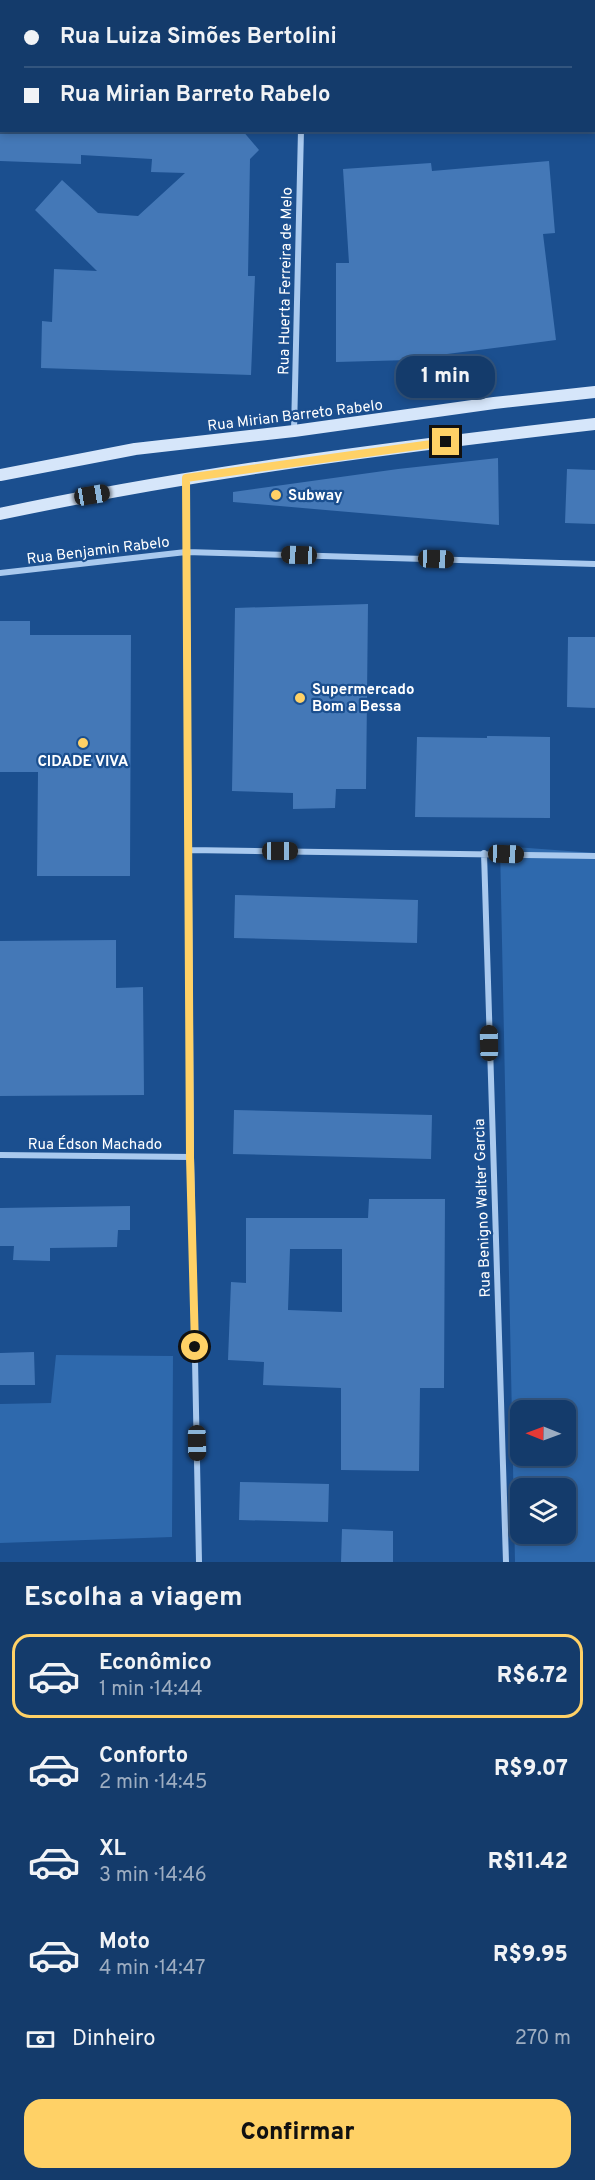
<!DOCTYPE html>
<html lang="pt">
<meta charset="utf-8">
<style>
:root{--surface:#143b6b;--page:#214673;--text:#f1f3f6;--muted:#9dadc1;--line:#33557e;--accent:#ffd166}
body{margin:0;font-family:Overpass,sans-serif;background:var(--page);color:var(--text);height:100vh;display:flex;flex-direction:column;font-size:22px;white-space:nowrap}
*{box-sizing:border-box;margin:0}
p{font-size:20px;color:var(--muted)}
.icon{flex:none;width:33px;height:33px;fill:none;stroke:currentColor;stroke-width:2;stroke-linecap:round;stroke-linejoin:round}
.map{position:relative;height:1562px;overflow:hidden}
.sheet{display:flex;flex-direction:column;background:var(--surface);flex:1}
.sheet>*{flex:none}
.guide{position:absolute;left:0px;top:0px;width:596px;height:132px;box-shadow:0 3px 9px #0003,0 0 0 2px var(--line);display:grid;align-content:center;height:132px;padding:0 24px;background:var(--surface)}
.needle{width:39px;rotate:271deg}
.tools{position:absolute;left:510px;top:1400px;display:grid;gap:12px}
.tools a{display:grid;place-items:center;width:66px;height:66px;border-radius:12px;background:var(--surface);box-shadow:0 3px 9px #0003,0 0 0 2px var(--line);font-size:30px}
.end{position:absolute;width:27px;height:27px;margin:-14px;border:8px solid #ffd166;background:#111;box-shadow:0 0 0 3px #111}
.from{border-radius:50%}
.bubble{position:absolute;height:42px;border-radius:18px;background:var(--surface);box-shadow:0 3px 9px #0003,0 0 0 2px var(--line);font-size:20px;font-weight:800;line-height:42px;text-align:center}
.car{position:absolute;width:18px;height:36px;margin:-18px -9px;border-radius:8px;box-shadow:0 0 4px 2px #0007;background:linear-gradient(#222 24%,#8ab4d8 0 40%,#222 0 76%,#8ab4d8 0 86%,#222 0)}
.guide b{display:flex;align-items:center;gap:21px;height:57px;font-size:22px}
.guide b+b{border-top:2px solid var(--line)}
.guide i{width:15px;height:15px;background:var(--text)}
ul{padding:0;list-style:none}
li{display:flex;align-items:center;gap:18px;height:84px;margin:0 12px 9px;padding:0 12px;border:3px solid transparent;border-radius:18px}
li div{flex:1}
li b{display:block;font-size:22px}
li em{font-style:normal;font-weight:800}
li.selected{border-color:var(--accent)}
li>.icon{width:54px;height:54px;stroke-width:1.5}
h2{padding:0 24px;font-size:27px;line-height:72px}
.pay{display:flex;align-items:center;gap:15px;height:66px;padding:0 24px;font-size:22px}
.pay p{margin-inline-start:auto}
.primary-button{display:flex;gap:12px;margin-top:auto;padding:12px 24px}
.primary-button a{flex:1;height:69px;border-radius:18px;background:var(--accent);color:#111;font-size:24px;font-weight:800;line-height:69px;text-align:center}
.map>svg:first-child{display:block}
</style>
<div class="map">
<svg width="595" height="1562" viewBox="0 0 595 1562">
<rect width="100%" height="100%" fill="#1b4f8f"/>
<!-- green -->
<path fill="#2e69ad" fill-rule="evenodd" d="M500,846L595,853V1562H515ZM520,1410H566V1455H520ZM520,1488H566V1533H520Z
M56,1355L173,1356L172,1537L0,1543V1404L51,1403Z"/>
<!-- building -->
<path fill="#4478b7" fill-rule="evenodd" d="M0,130H242L259,150L250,159L248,276H255L251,375L41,368L42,321L52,322L54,269L97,271L35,210L62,180L98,213L138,216L185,173L151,172L152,159L81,155V164L0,161Z
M549,161L555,233L543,234L556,340L447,354V359L336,362V263H349L343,169L431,163L432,171Z
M498,458L499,525L233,502V492L398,469Z
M567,469L595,470V524L565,523Z
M368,604L366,789H336L335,808L293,809V793L232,791L235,608Z
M0,621H30V635H131L130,876H37L38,772H0Z
M568,637H595V708L567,707Z
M487,736L550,737V818L415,817L417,737L487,738Z
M235,895L418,900L417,943L234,938Z
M116,940V988L143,987L144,1095L0,1096V941Z
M234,1110L432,1115L431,1159L233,1154Z
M369,1199H445L444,1388H420L419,1471L341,1470V1388L263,1385L264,1362L228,1360L231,1282L246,1283V1218H368ZM290,1249H342V1312L288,1310Z
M130,1206V1230H118L117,1247L50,1248V1261L13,1260L14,1246H0V1208Z
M34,1352L35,1385H0V1353Z
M240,1482L329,1484L328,1522L239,1520Z
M342,1529L393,1531V1562H341Z"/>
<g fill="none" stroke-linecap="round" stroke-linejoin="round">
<!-- minor -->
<path stroke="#a9c9ee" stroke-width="6" d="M304,2V0
M294,431L301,130
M186,479L191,1157L199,1562
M0,573L186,552L595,564
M189,850L595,856
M484,853L506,1562
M0,1155L191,1157"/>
<!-- secondary -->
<path stroke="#d6e6fa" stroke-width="12" d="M0,475L135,449L294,431L494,403L595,392
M0,514C197,472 396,447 595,424"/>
</g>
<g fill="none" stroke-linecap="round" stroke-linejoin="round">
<!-- route -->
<path stroke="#ffd166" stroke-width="8" d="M195,1347L190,1157L186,478L446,442"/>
</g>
<!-- markers -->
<g fill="#ffd166" stroke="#1b4f8f" stroke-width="2">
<circle cx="276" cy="495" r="6"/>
<circle cx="300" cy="698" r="6"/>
<circle cx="83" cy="743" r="6"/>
</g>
<g text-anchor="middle" stroke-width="4.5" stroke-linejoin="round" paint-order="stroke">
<!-- street labels -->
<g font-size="15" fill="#fff" stroke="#1b4f8f">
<text transform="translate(285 281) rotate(-89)" y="5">Rua Huerta Ferreira de Melo</text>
<text transform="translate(295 415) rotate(-7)" y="5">Rua Mirian Barreto Rabelo</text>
<text transform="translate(98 550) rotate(-7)" y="5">Rua Benjamin Rabelo</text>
<text x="95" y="1149">Rua Édson Machado</text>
<text transform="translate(482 1208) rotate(-92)" y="5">Rua Benigno Walter Garcia</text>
</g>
<!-- poi labels -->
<g font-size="15" font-weight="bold" fill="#fff" stroke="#1b4f8f" text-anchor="start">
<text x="288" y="500">Subway</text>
<text x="312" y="694">Supermercado<tspan x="312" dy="17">Bom a Bessa</tspan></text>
<text x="83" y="766" text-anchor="middle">CIDADE VIVA</text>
</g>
</g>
</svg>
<div class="tools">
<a><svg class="needle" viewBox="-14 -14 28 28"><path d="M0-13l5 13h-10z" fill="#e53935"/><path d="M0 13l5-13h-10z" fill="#9dadc1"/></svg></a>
<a><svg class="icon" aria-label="layers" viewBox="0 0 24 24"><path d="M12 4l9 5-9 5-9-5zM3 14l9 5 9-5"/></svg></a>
</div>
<i class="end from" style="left:195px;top:1347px"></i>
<i class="end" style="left:446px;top:442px"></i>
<div class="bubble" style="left:396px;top:356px;width:99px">1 min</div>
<i class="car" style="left:92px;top:495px;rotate:80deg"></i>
<i class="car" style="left:299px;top:555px;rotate:272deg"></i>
<i class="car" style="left:436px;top:559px;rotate:92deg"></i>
<i class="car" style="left:280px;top:851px;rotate:90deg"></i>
<i class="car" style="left:506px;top:854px;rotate:92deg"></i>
<i class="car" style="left:489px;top:1043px;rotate:359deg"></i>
<i class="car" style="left:197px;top:1443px;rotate:179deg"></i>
<div class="guide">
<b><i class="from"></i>Rua Luiza Simões Bertolini</b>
<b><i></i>Rua Mirian Barreto Rabelo</b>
</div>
</div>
<section class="sheet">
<h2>Escolha a viagem</h2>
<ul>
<li class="selected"><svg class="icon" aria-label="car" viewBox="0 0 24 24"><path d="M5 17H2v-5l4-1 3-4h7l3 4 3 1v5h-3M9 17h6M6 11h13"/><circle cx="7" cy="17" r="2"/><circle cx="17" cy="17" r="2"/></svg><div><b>Econômico</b><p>1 min · 14:44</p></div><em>R$6.72</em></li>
<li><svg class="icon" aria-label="car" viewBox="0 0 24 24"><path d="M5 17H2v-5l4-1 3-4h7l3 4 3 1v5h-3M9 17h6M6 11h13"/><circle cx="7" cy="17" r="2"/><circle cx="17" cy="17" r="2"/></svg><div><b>Conforto</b><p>2 min · 14:45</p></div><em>R$9.07</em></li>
<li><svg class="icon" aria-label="car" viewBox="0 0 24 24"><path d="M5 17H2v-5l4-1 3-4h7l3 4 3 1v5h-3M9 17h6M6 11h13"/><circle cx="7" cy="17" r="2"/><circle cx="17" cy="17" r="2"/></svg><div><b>XL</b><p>3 min · 14:46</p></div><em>R$11.42</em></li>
<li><svg class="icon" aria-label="car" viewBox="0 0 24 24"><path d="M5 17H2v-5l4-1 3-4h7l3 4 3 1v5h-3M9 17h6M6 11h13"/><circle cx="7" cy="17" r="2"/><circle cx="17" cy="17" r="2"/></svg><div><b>Moto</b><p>4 min · 14:47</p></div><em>R$9.95</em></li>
</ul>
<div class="pay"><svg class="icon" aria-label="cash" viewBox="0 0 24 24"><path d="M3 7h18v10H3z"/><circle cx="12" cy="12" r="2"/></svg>Dinheiro<p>270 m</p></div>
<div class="primary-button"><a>Confirmar</a></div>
</section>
